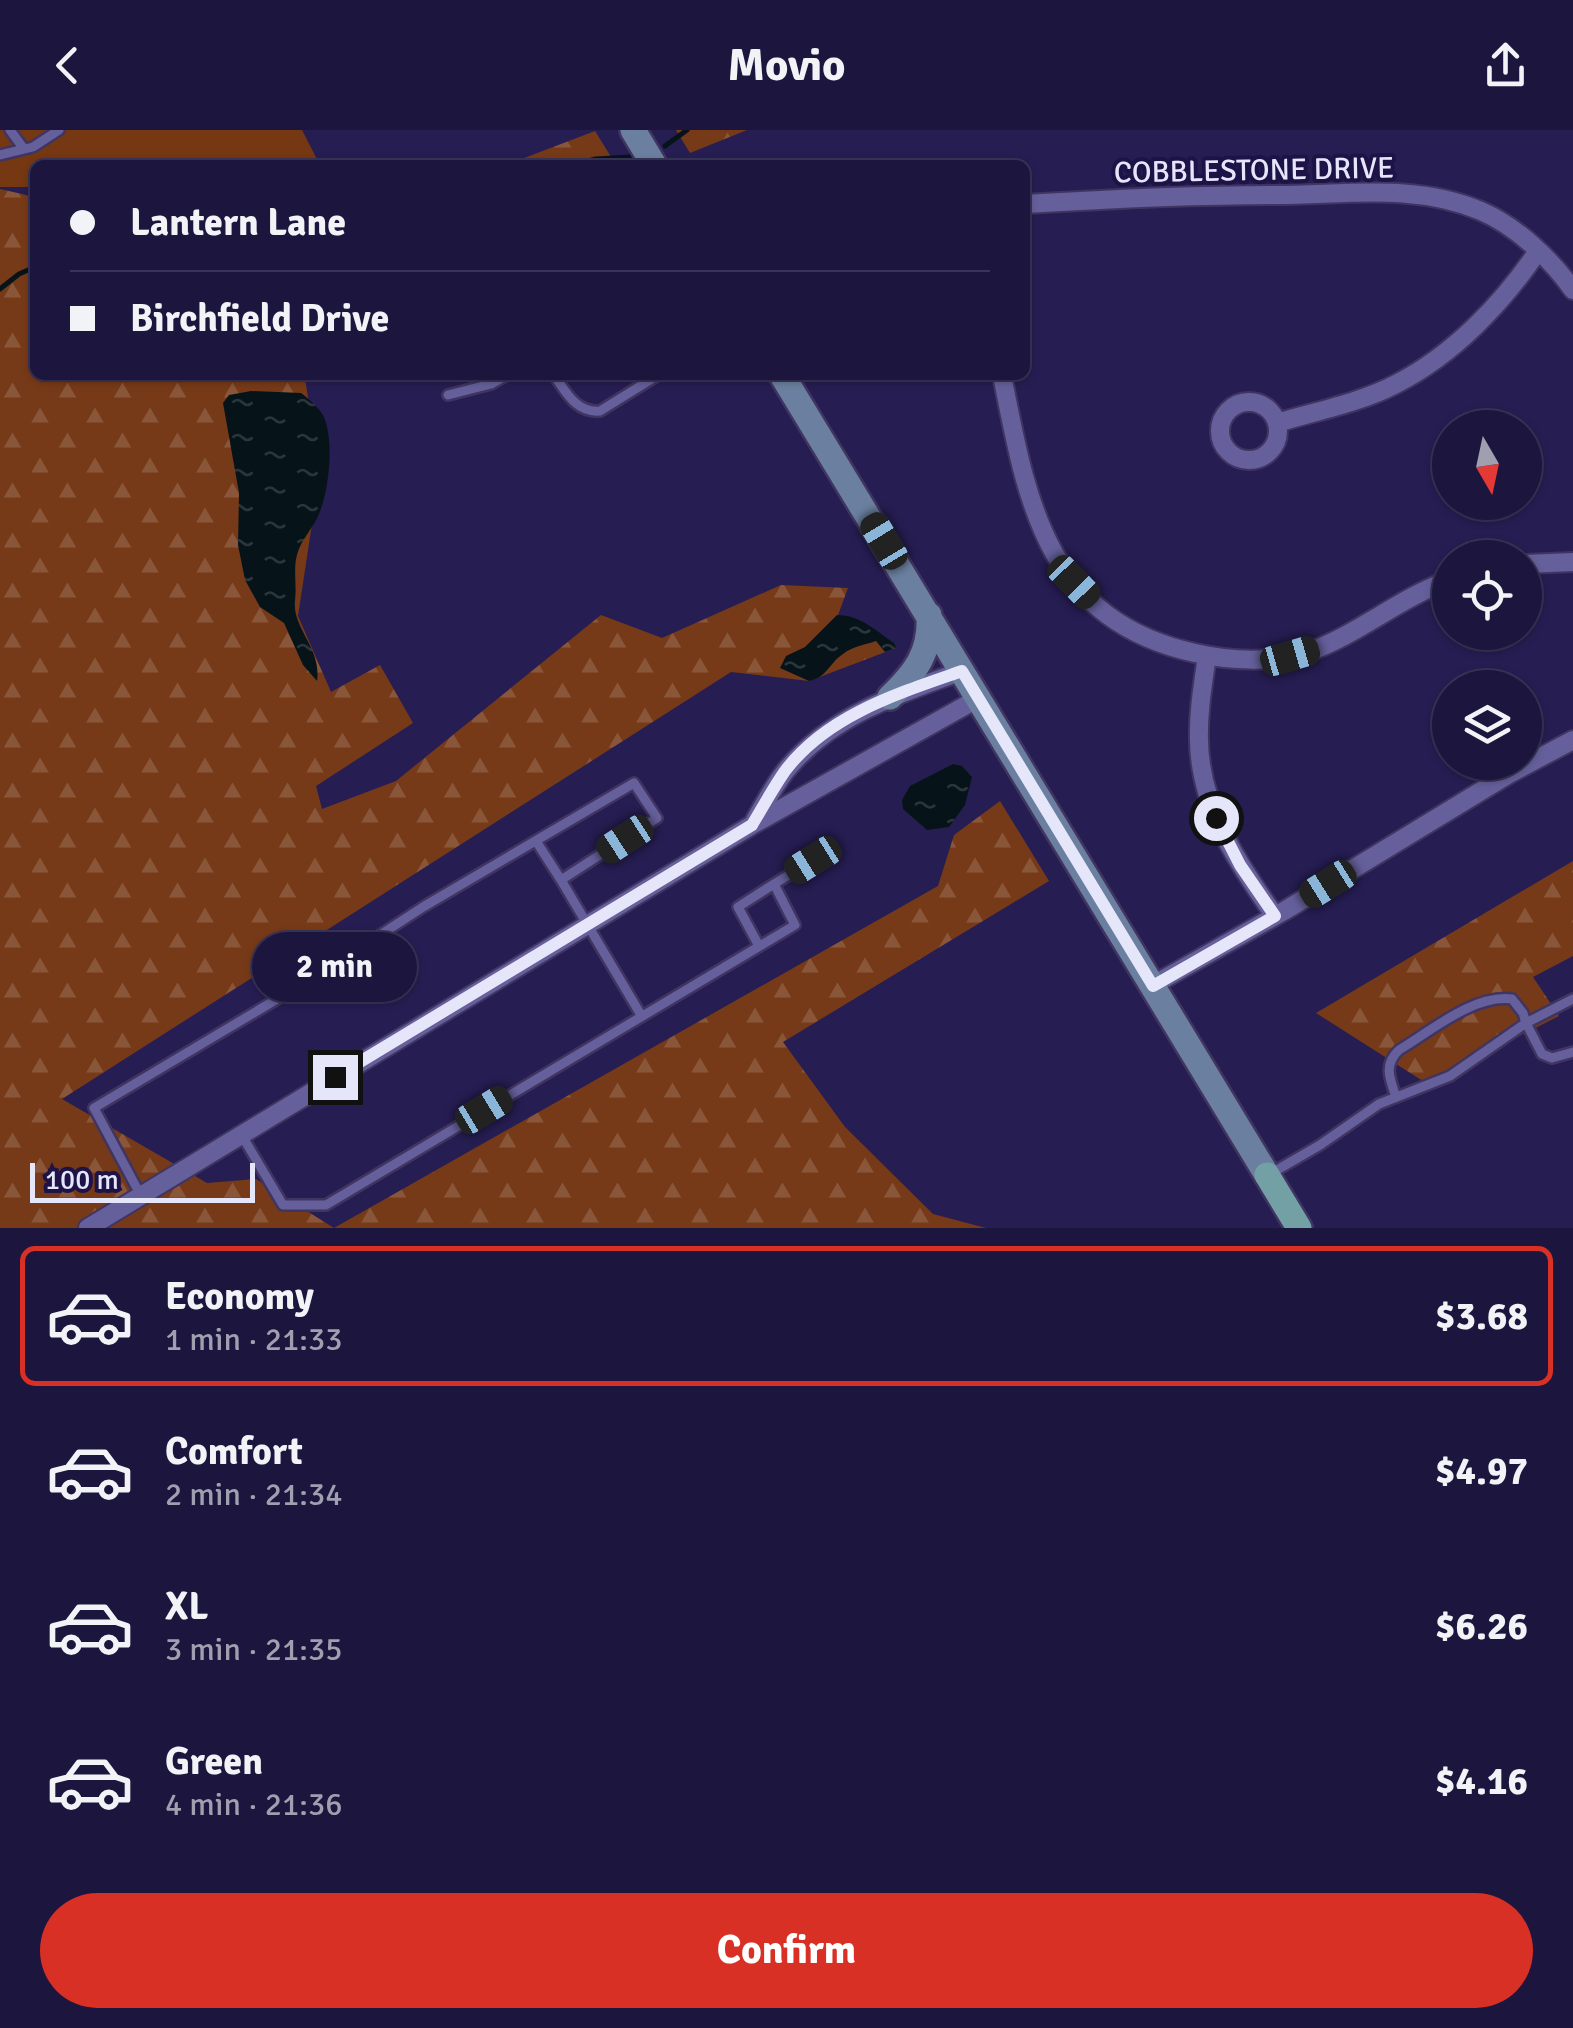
<!DOCTYPE html>
<meta charset="utf-8">
<style>
:root{--surface:#1c163e;--page:#292349;--text:#f1f3f6;--muted:#a09fb0;--line:#3a3558;--accent:#d93025}
body{margin:0;font-family:Signika,sans-serif;background:var(--page);color:var(--text);height:100vh;display:flex;flex-direction:column;font-size:38px;white-space:nowrap}
*{box-sizing:border-box;margin:0}
p{font-size:32px;color:var(--muted)}
.icon{flex:none;width:55px;height:55px;fill:none;stroke:currentColor;stroke-width:2;stroke-linecap:round;stroke-linejoin:round}
.map{position:relative;height:1098px;overflow:hidden}
.details{display:flex;flex-direction:column;background:var(--surface);flex:1}
.details>*{flex:none}
.guide{position:absolute;left:30px;top:30px;width:1000px;height:220px;border-radius:15px;box-shadow:0 2px 8px #0004,0 0 0 2px var(--line);display:grid;align-content:center;height:220px;padding:0 40px;background:var(--surface)}
.needle{width:65px;rotate:171deg}
.controls{position:absolute;left:1432px;top:280px;display:grid;gap:20px}
.controls a{display:grid;place-items:center;width:110px;height:110px;border-radius:50%;background:var(--surface);box-shadow:0 2px 8px #0004,0 0 0 2px var(--line);font-size:50px}
.scale{position:absolute;left:30px;bottom:25px;width:225px;box-sizing:border-box;padding-left:10px;border:5px solid #e6e6fb;border-top:0;font-size:28px;line-height:35px;white-space:nowrap;color:#e6e6fb;-webkit-text-stroke:8px #1d1347;paint-order:stroke}
.end{position:absolute;width:45px;height:45px;margin:-22px;border:12px solid #e6e6fb;background:#111;box-shadow:0 0 0 5px #111}
.from{border-radius:50%}
.bubble{position:absolute;height:70px;border-radius:35px;background:var(--surface);box-shadow:0 2px 8px #0004,0 0 0 2px var(--line);font-size:32px;font-weight:700;line-height:70px;text-align:center}
.car{position:absolute;width:30px;height:60px;margin:-30px -15px;border-radius:12px;box-shadow:0 0 8px 2px #0007;background:linear-gradient(#222 24%,#8ab4d8 0 40%,#222 0 76%,#8ab4d8 0 86%,#222 0)}
.guide b{display:flex;align-items:center;gap:35px;height:95px;font-size:38px}
.guide b+b{border-top:2px solid var(--line)}
.guide i{width:25px;height:25px;background:var(--text)}
ul{padding:18px 0 0;list-style:none}
li{display:flex;align-items:center;gap:30px;height:140px;margin:0 20px 15px;padding:0 20px;border:5px solid transparent;border-radius:15px}
li div{flex:1}
li b{display:block;font-size:38px}
li em{font-style:normal;font-weight:700}
li.selected{border-color:var(--accent)}
li>.icon{width:90px;height:90px;stroke-width:1.5}
.button{display:flex;gap:20px;margin-top:auto;padding:20px 40px}
.button a{flex:1;height:115px;border-radius:60px;background:var(--accent);color:#fff;font-size:40px;font-weight:700;line-height:115px;text-align:center}
header{display:flex;justify-content:space-between;align-items:center;height:130px;padding:0 40px;background:var(--surface);font-size:45px;font-weight:700}
.map>svg:first-child{display:block}
</style>
<header><svg class="icon" aria-label="back" viewBox="0 0 24 24"><path d="M15 5l-7 7 7 7"/></svg>Movio<svg class="icon" aria-label="share" viewBox="0 0 24 24"><path d="M12 15V3M7 8l5-5 5 5M5 13v7h14v-7"/></svg></header>
<div class="map">
<svg width="1573" height="1098" viewBox="0 0 1573 1098">
<defs>
<pattern id="forest-firs" width="22" height="20" patternUnits="userSpaceOnUse" patternTransform="scale(2.5)"><rect width="22" height="20" fill="#773a18"/><path d="M5 1l3.5 6h-7zM16 11l3.5 6h-7z" fill="#8a563a"/></pattern>
<pattern id="water-ripples" width="26" height="14" patternUnits="userSpaceOnUse" patternTransform="scale(2.5)"><rect width="26" height="14" fill="#06141a"/><path d="M2 4q2-2 4 0t4 0M15 11q2-2 4 0t4 0" fill="none" stroke="#2a363c"/></pattern>
</defs>
<rect width="100%" height="100%" fill="#261d52"/>
<!-- green -->
<path fill="#763713" d="M0,0H302L320,35H35V57H0Z"/>
<!-- forest -->
<path fill="url(#forest-firs)" d="M676,0H747L690,23Z
M595,1L616,35H506Z
M0,59L35,67V245H312L305,249L320,341L298,486L331,562L380,535L413,593L316,656L322,679L396,651L601,485L662,508L781,455L848,458L838,485L896,518L809,551L731,542L62,969L207,1053L256,1049L334,1098L938,756L954,705L1000,671L1049,751L783,912L845,997L933,1084L986,1098H0Z
M1573,731V826L1533,847L1559,886L1426,953L1316,883Z"/>
<!-- water -->
<path fill="url(#water-ripples)" d="M251,261L301,263C309,269 318,277 323,285C335,309 329,361 319,384C313,399 301,409 297,425C293,439 297,456 295,471C292,498 322,519 317,551L303,535L284,493L260,477L245,450L238,415L239,363L223,273L229,265Z
M837,485C861,485 876,501 894,513L896,518L885,522L876,511C865,515 853,516 843,524C828,534 828,547 809,551L780,538L786,526L805,517Z
M953,634L962,636L972,647L965,675L949,697L927,700L903,679L902,670L910,656Z"/>
<g fill="none" stroke-linecap="round" stroke-linejoin="round">
<!-- stream -->
<path stroke="#06141a" stroke-width="5" d="M665,16L687,0
M571,35L596,29L631,27
M0,159L19,144L35,137"/>
<!-- service casing -->
<g stroke="#403561" stroke-width="14">
<path id="service" d="M10,0L24,19
M0,25L33,17L59,0
M554,245C566,262 576,283 600,281L658,245
M448,265L491,254L507,245
M536,711L561,750
M759,816L738,777L774,754
M1573,869L1526,893L1542,924L1552,928L1573,922
M241,1004L283,1075H326L795,795L774,754L813,730
M1270,1044L1320,1015L1379,974L1450,946L1526,893L1523,883L1512,869C1474,864 1431,901 1399,920C1383,935 1390,949 1396,967
M141,1066L94,978L331,837L423,777L634,653L657,688L561,750L641,885"/>
</g>
<!-- minor casing -->
<g stroke="#403561" stroke-width="22">
<path id="minor" d="M1025,74C1109,69 1193,65 1277,65C1345,65 1415,53 1481,81C1516,96 1551,129 1573,160
M1002,245C1027,372 1046,490 1195,523C1230,531 1273,533 1308,522C1358,505 1400,467 1450,450
M1220 301a29 29 0 1 1 58 0a29 29 0 1 1-58 0Z
M1277,293C1316,281 1360,273 1396,254C1453,225 1502,174 1538,121
M1525,434L1573,432
M1207,526C1203,554 1198,582 1199,611C1200,677 1238,734 1275,786
M755,690C765,673 775,653 788,638C833,585 898,564 962,541
M1153,855L1284,781L1509,644L1573,610
M88,1098L752,695L977,569"/>
</g>
<!-- secondary casing -->
<g stroke="#403561" stroke-width="30">
<path id="secondary" d="M633,0L654,35
M782,245L1267,1045
M890,567C916,542 931,522 929,485"/>
</g>
<!-- primary casing -->
<g stroke="#403561" stroke-width="30">
<path id="primary" d="M1267,1045L1299,1098"/>
</g>
<!-- service -->
<use href="#service" stroke="#65609b" stroke-width="9"/>
<!-- minor -->
<use href="#minor" stroke="#65609b" stroke-width="18"/>
<!-- secondary -->
<use href="#secondary" stroke="#6b80a0" stroke-width="25"/>
<!-- primary -->
<use href="#primary" stroke="#72a0a5" stroke-width="25"/>
</g>
<g fill="none" stroke-linecap="round" stroke-linejoin="round">
<!-- route -->
<path stroke="#e6e6fb" stroke-width="12" d="M335,947L752,695C763,677 773,658 785,641C827,585 899,563 962,541L1153,856L1275,786L1240,735L1216,688"/>
</g>
<g text-anchor="middle" stroke-width="8" stroke-linejoin="round" paint-order="stroke">
<!-- street labels -->
<g font-size="30" fill="#e6e6fb" stroke="#1d1347">
<text transform="translate(1254 40) rotate(-1)" y="10">COBBLESTONE DRIVE</text>
</g>
</g>
</svg>
<div class="controls">
<a><svg class="needle" viewBox="-14 -14 28 28"><path d="M0-13l5 13h-10z" fill="#e53935"/><path d="M0 13l5-13h-10z" fill="#a09fb0"/></svg></a>
<a><svg class="icon" aria-label="locate" viewBox="0 0 24 24"><circle cx="12" cy="12" r="6"/><path d="M12 2v4M12 18v4M2 12h4M18 12h4"/></svg></a>
<a><svg class="icon" aria-label="layers" viewBox="0 0 24 24"><path d="M12 4l9 5-9 5-9-5zM3 14l9 5 9-5"/></svg></a>
</div>
<div class="scale">100 m</div>
<i class="end from" style="left:1216px;top:688px"></i>
<i class="end" style="left:335px;top:947px"></i>
<div class="bubble" style="left:252px;top:802px;width:165px">2 min</div>
<i class="car" style="left:884px;top:411px;rotate:329deg"></i>
<i class="car" style="left:1074px;top:452px;rotate:136deg"></i>
<i class="car" style="left:1290px;top:526px;rotate:74deg"></i>
<i class="car" style="left:625px;top:709px;rotate:237deg"></i>
<i class="car" style="left:813px;top:730px;rotate:238deg"></i>
<i class="car" style="left:1328px;top:754px;rotate:238deg"></i>
<i class="car" style="left:484px;top:980px;rotate:59deg"></i>
<div class="guide">
<b><i class="from"></i>Lantern Lane</b>
<b><i></i>Birchfield Drive</b>
</div>
</div>
<section class="details">
<ul>
<li class="selected"><svg class="icon" aria-label="car" viewBox="0 0 24 24"><path d="M5 17H2v-5l4-1 3-4h7l3 4 3 1v5h-3M9 17h6M6 11h13"/><circle cx="7" cy="17" r="2"/><circle cx="17" cy="17" r="2"/></svg><div><b>Economy</b><p>1 min · 21:33</p></div><em>$3.68</em></li>
<li><svg class="icon" aria-label="car" viewBox="0 0 24 24"><path d="M5 17H2v-5l4-1 3-4h7l3 4 3 1v5h-3M9 17h6M6 11h13"/><circle cx="7" cy="17" r="2"/><circle cx="17" cy="17" r="2"/></svg><div><b>Comfort</b><p>2 min · 21:34</p></div><em>$4.97</em></li>
<li><svg class="icon" aria-label="car" viewBox="0 0 24 24"><path d="M5 17H2v-5l4-1 3-4h7l3 4 3 1v5h-3M9 17h6M6 11h13"/><circle cx="7" cy="17" r="2"/><circle cx="17" cy="17" r="2"/></svg><div><b>XL</b><p>3 min · 21:35</p></div><em>$6.26</em></li>
<li><svg class="icon" aria-label="car" viewBox="0 0 24 24"><path d="M5 17H2v-5l4-1 3-4h7l3 4 3 1v5h-3M9 17h6M6 11h13"/><circle cx="7" cy="17" r="2"/><circle cx="17" cy="17" r="2"/></svg><div><b>Green</b><p>4 min · 21:36</p></div><em>$4.16</em></li>
</ul>
<div class="button"><a>Confirm</a></div>
</section>
